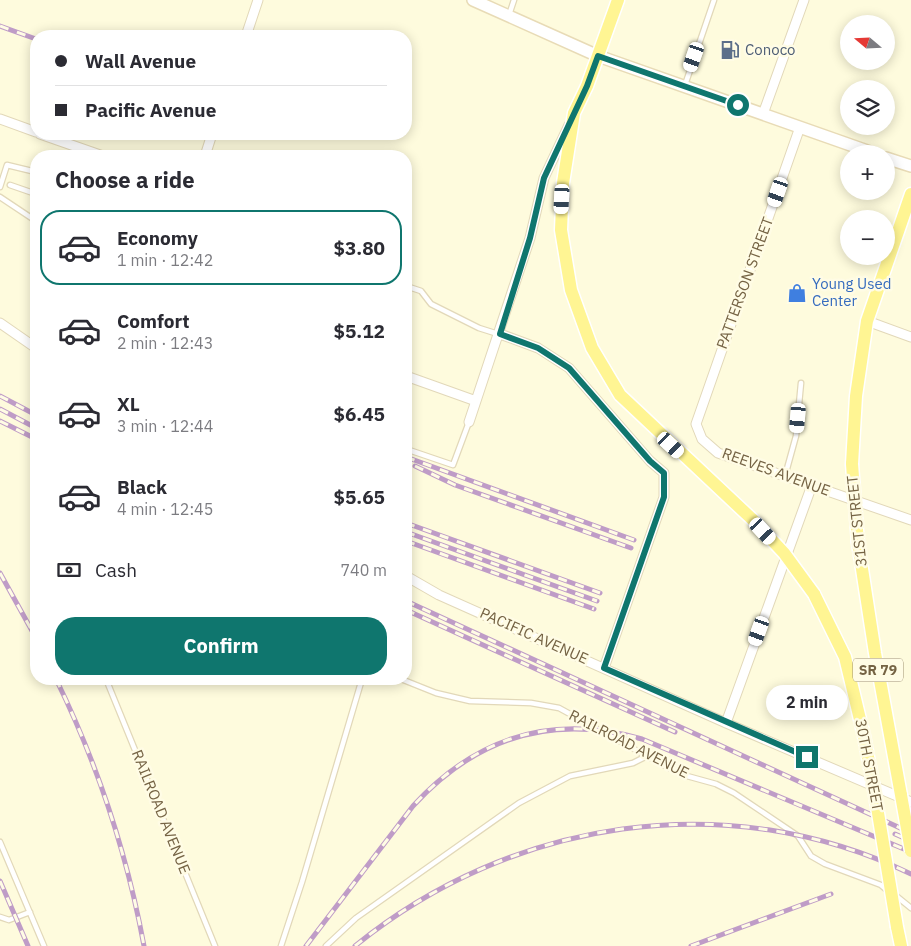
<!DOCTYPE html>
<meta charset="utf-8">
<style>
:root{--surface:#fff;--page:#f2f2f3;--text:#2b2b33;--muted:#7c7c81;--line:#e1e1e2;--accent:#0f766e}
body{margin:0;font-family:"IBM Plex Sans",sans-serif;background:var(--page);color:var(--text);height:100vh;display:flex;flex-direction:column;font-size:19px;white-space:nowrap}
*{box-sizing:border-box;margin:0}
p{font-size:16px;color:var(--muted)}
.icon{flex:none;width:28px;height:28px;fill:none;stroke:currentColor;stroke-width:2;stroke-linecap:round;stroke-linejoin:round}
.map{position:relative;flex:1;overflow:hidden}
.drawer{position:absolute;left:30px;top:150px;width:382px;height:535px;display:flex;flex-direction:column;background:var(--surface);border-radius:20px;box-shadow:0 2px 12px #0003}
.drawer>*{flex:none}
.hud{position:absolute;left:30px;top:30px;width:382px;height:110px;border-radius:20px;box-shadow:0 2px 12px #0003;display:grid;align-content:center;height:110px;padding:0 25px;background:var(--surface)}
.needle{width:32px;rotate:289deg}
.fabs{position:absolute;left:840px;top:15px;display:grid;gap:10px}
.fabs a{display:grid;place-items:center;width:55px;height:55px;border-radius:50%;background:var(--surface);box-shadow:0 2px 12px #0003;font-size:25px}
.end{position:absolute;width:22px;height:22px;margin:-11px;border:6px solid #0f766e;background:#fff;box-shadow:0 0 0 2px #fff}
.from{border-radius:50%}
.bubble{position:absolute;height:35px;border-radius:18px;background:var(--surface);box-shadow:0 2px 12px #0003;font-size:16px;font-weight:700;line-height:35px;text-align:center}
.car{position:absolute;width:15px;height:30px;margin:-15px -8px;border-radius:6px;box-shadow:0 0 4px 1px #0007;background:linear-gradient(#fff 24%,#345 0 40%,#fff 0 76%,#345 0 86%,#fff 0)}
.hud b{display:flex;align-items:center;gap:18px;height:48px;font-size:19px}
.hud b+b{border-top:1px solid var(--line)}
.hud i{width:12px;height:12px;background:var(--text)}
ul{padding:0;list-style:none}
li{display:flex;align-items:center;gap:15px;height:75px;margin:0 10px 8px;padding:0 15px;border:2px solid transparent;border-radius:20px}
li div{flex:1}
li b{display:block;font-size:19px}
li em{font-style:normal;font-weight:700}
li.current{border-color:var(--accent)}
li>.icon{width:45px;height:45px;stroke-width:1.5}
h2{padding:0 25px;font-size:22px;line-height:60px}
.pay{display:flex;align-items:center;gap:12px;height:55px;padding:0 25px;font-size:19px}
.pay p{margin-inline-start:auto}
.action{display:flex;gap:10px;margin-top:auto;padding:10px 25px}
.action a{flex:1;height:58px;border-radius:20px;background:var(--accent);color:#fff;font-size:20px;font-weight:700;line-height:58px;text-align:center}
.map>svg:first-child{display:block}
</style>
<div class="map">
<svg width="911" height="946" viewBox="0 0 911 946">
<rect width="100%" height="100%" fill="#fefbdd"/>
<g fill="none" stroke-linecap="round" stroke-linejoin="round">
<!-- service casing -->
<g stroke="#e2d8b9" stroke-width="7">
<path id="service" d="M509,15L514,0
M685,85L714,0
M10,185L36,194
M0,187L7,165L36,172
M0,197L36,221
M406,286L421,291L431,304L479,328L498,334
M406,449L453,465L469,422
M785,476L796,436L801,383
M106,679L215,946
M401,679L436,693L470,701L531,703L559,708L667,767L687,776L716,784L734,793L798,836L811,856L825,864L881,885L888,891
M0,842L44,946
M895,895L911,908
M0,917L9,920L30,912
M281,946L302,882L362,679
M326,946L356,918L519,803L570,776L633,763L647,756"/>
</g>
<!-- minor casing -->
<g stroke="#e2d8b9" stroke-width="11">
<path id="minor" d="M246,36L258,0
M763,114L804,0
M0,119L36,132
M800,127L696,424L702,439L718,453L911,520
M40,134L103,156
M205,156L212,134
M867,321L911,337
M0,323L36,348
M500,334L538,348L569,368L650,461L664,473V497L604,668
M406,376L476,401
M469,422L530,238L544,178L569,125
M406,576L439,595L726,723L911,802
M726,723L812,485"/>
</g>
<!-- secondary casing -->
<g stroke="#e8dbb6" stroke-width="14">
<path id="secondary" d="M473,0L598,56L876,154
M886,158L911,166"/>
</g>
<!-- primary casing -->
<g stroke="#fff" stroke-width="15">
<path id="primary" d="M618,0L587,86L574,113L563,183L561,230L571,290L592,348L620,395L753,520
M852,464L856,396L867,321L911,194
M858,543L875,653L901,795
M814,594L845,657L864,736L873,783
M897,927L901,946"/>
</g>
<!-- service -->
<use href="#service" stroke="#fff" stroke-width="4.5"/>
<!-- minor -->
<use href="#minor" stroke="#fff" stroke-width="9"/>
<!-- secondary -->
<use href="#secondary" stroke="#fff" stroke-width="11"/>
<!-- primary -->
<use href="#primary" stroke="#fff593" stroke-width="12"/>
<!-- rail casing -->
<g stroke="#bf9cc7" stroke-width="5">
<path id="rail" d="M0,26L36,39
M0,396L36,415
M0,409L36,428
M0,421L36,439
M406,457L634,540
M415,466L455,485L631,548
M406,523L600,593
M406,532L597,601
M406,541L594,609
M0,573L36,638
M406,601L911,833
M406,610L675,732
M56,679C97,763 127,854 144,946
M895,834L911,841
M0,881L28,946
M306,946L413,806C476,737 551,713 642,739L911,852
M355,946C511,819 727,785 911,874
M691,946L831,894"/>
</g>
<!-- rail -->
<use href="#rail" stroke="#fffce5" stroke-width="3" stroke-dasharray="9" stroke-linecap="butt"/>
<!-- primary-bridge casing -->
<g stroke="#fff" stroke-width="15" stroke-linecap="butt">
<path id="primary-bridge" d="M852,464L858,543
M753,520L784,553L814,594
M873,783L897,927
M901,795L911,851"/>
</g>
<!-- primary-bridge -->
<use href="#primary-bridge" stroke="#fff593" stroke-width="12"/>
</g>
<g fill="none" stroke-linecap="round" stroke-linejoin="round">
<!-- route -->
<path stroke="#0f766e" stroke-width="6" d="M738,105L598,56L587,86L544,178L530,238L500,334L538,348L569,368L650,461L664,473V497L604,668L807,757"/>
</g>
<!-- icons -->
<defs>
<g id="fuel-bare" transform="scale(1.5)"><path d="M-5.5-6h7V0h2V4h1.3V-2.5L3-4.5l.8-.8L6-3V5H2.5V1h-1V6h-7ZM-4.2-4.7v3.2H.2V-4.7Z" fill="#5c6f8a" stroke="#fffce5" stroke-width="2.5" paint-order="stroke"/></g>
<g id="shop-bare" transform="scale(1.5)"><path d="M-5-2.5h2.3a2.7 3.5 0 0 1 5.4 0H5L5.5 6h-11ZM-1.5-2.5h3a1.5 2.3 0 0 0-3 0Z" fill="#3f7fe0" stroke="#fffce5" stroke-width="2.5" paint-order="stroke"/></g>
</defs>
<g fill-rule="evenodd">
<use href="#fuel-bare" x="730" y="50"/>
<use href="#shop-bare" x="797" y="293"/>
</g>
<g text-anchor="middle" stroke-width="5" stroke-linejoin="round" paint-order="stroke">
<!-- shield labels -->
<rect fill="#fffce5" stroke="#9e9174" stroke-width="1" x="853" y="658.5" width="50" height="23" rx="4"/>
<g font-size="14" font-weight="bold" fill="#756344">
<text x="878" y="675">SR 79</text>
</g>
<!-- service labels -->
<g font-size="15" fill="#4e5e75" stroke="#fffce5" text-anchor="start">
<text x="745" y="55">Conoco</text>
</g>
<!-- street labels -->
<g font-size="15" fill="#756344" stroke="#fffce5">
<text transform="translate(745 283) rotate(-70)" y="5">PATTERSON STREET</text>
<text transform="translate(776 472) rotate(20)" y="5">REEVES AVENUE</text>
<text transform="translate(857 521) rotate(-96)" y="5">31ST STREET</text>
<text transform="translate(534 636) rotate(24)" y="5">PACIFIC AVENUE</text>
<text transform="translate(629 744) rotate(27)" y="5">RAILROAD AVENUE</text>
<text transform="translate(869 765) rotate(79)" y="5">30TH STREET</text>
<text transform="translate(161 812) rotate(68)" y="5">RAILROAD AVENUE</text>
</g>
<!-- shop labels -->
<g font-size="15" fill="#366cbe" stroke="#fffce5" text-anchor="start">
<text x="812" y="289">Young Used<tspan x="812" dy="17">Center</tspan></text>
</g>
</g>
</svg>
<div class="fabs">
<a><svg class="needle" viewBox="-14 -14 28 28"><path d="M0-13l5 13h-10z" fill="#e53935"/><path d="M0 13l5-13h-10z" fill="#7c7c81"/></svg></a>
<a><svg class="icon" aria-label="layers" viewBox="0 0 24 24"><path d="M12 4l9 5-9 5-9-5zM3 14l9 5 9-5"/></svg></a>
<a>+</a>
<a>−</a>
</div>
<i class="end from" style="left:738px;top:105px"></i>
<i class="end" style="left:807px;top:757px"></i>
<div class="bubble" style="left:766px;top:685px;width:82px">2 min</div>
<i class="car" style="left:694px;top:57px;rotate:199deg"></i>
<i class="car" style="left:778px;top:192px;rotate:199deg"></i>
<i class="car" style="left:562px;top:199px;rotate:183deg"></i>
<i class="car" style="left:798px;top:418px;rotate:185deg"></i>
<i class="car" style="left:671px;top:445px;rotate:133deg"></i>
<i class="car" style="left:763px;top:531px;rotate:137deg"></i>
<i class="car" style="left:759px;top:631px;rotate:200deg"></i>
<div class="hud">
<b><i class="from"></i>Wall Avenue</b>
<b><i></i>Pacific Avenue</b>
</div>
<section class="drawer">
<h2>Choose a ride</h2>
<ul>
<li class="current"><svg class="icon" aria-label="car" viewBox="0 0 24 24"><path d="M5 17H2v-5l4-1 3-4h7l3 4 3 1v5h-3M9 17h6M6 11h13"/><circle cx="7" cy="17" r="2"/><circle cx="17" cy="17" r="2"/></svg><div><b>Economy</b><p>1 min · 12:42</p></div><em>$3.80</em></li>
<li><svg class="icon" aria-label="car" viewBox="0 0 24 24"><path d="M5 17H2v-5l4-1 3-4h7l3 4 3 1v5h-3M9 17h6M6 11h13"/><circle cx="7" cy="17" r="2"/><circle cx="17" cy="17" r="2"/></svg><div><b>Comfort</b><p>2 min · 12:43</p></div><em>$5.12</em></li>
<li><svg class="icon" aria-label="car" viewBox="0 0 24 24"><path d="M5 17H2v-5l4-1 3-4h7l3 4 3 1v5h-3M9 17h6M6 11h13"/><circle cx="7" cy="17" r="2"/><circle cx="17" cy="17" r="2"/></svg><div><b>XL</b><p>3 min · 12:44</p></div><em>$6.45</em></li>
<li><svg class="icon" aria-label="car" viewBox="0 0 24 24"><path d="M5 17H2v-5l4-1 3-4h7l3 4 3 1v5h-3M9 17h6M6 11h13"/><circle cx="7" cy="17" r="2"/><circle cx="17" cy="17" r="2"/></svg><div><b>Black</b><p>4 min · 12:45</p></div><em>$5.65</em></li>
</ul>
<div class="pay"><svg class="icon" aria-label="cash" viewBox="0 0 24 24"><path d="M3 7h18v10H3z"/><circle cx="12" cy="12" r="2"/></svg>Cash<p>740 m</p></div>
<div class="action"><a>Confirm</a></div>
</section>
</div>
